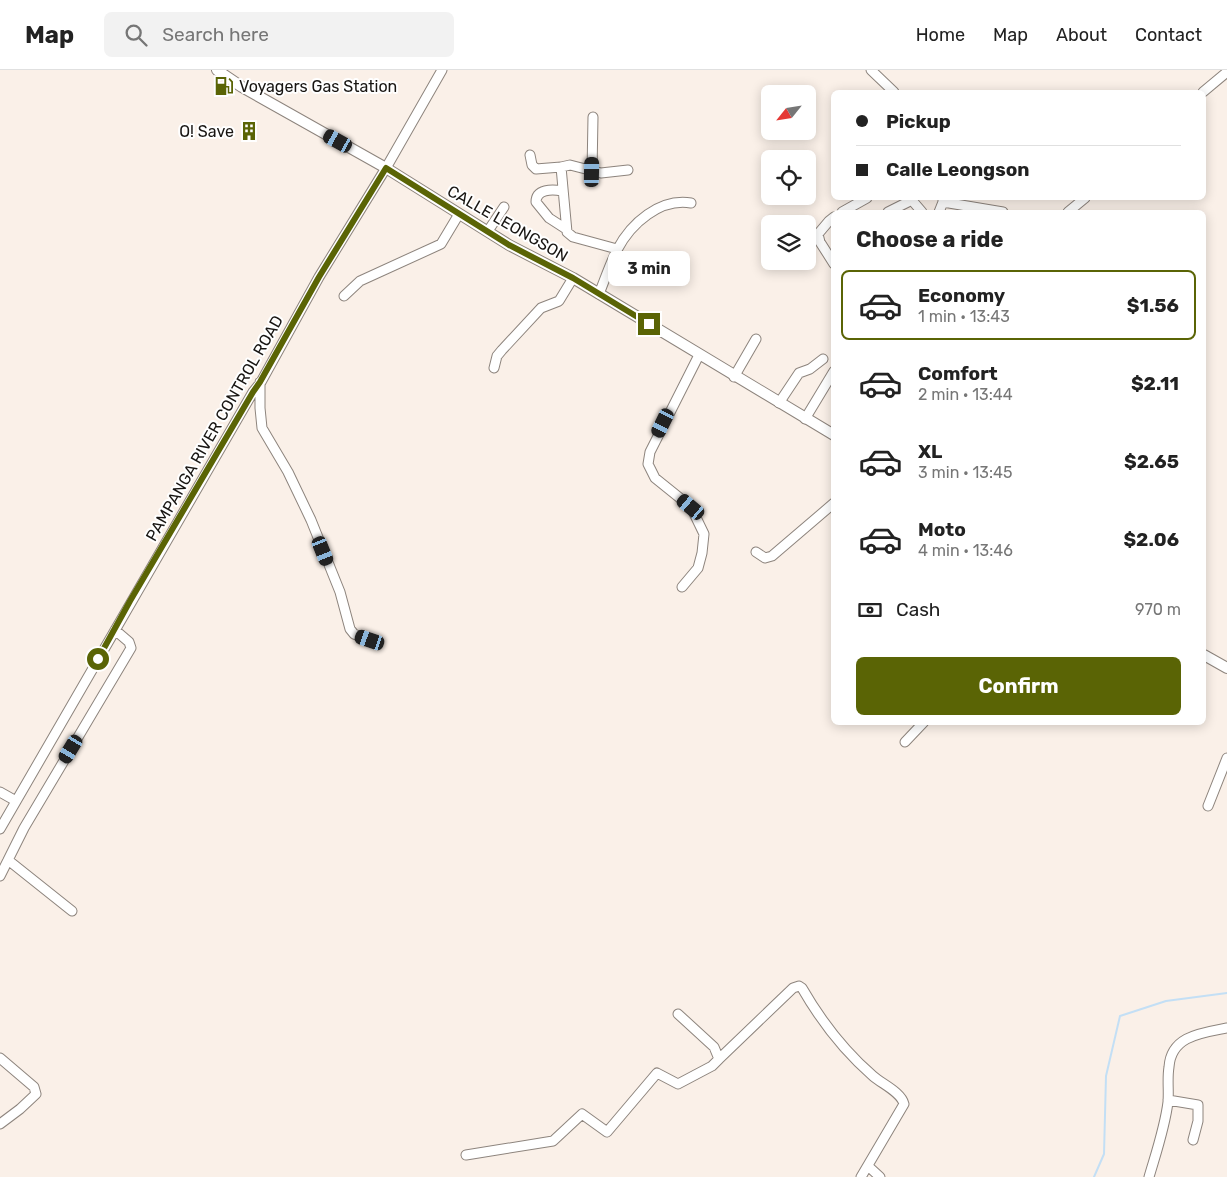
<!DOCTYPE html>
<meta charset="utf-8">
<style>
:root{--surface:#fff;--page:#f2f2f2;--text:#222;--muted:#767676;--line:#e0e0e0;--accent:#5a6405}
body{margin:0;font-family:Rubik,sans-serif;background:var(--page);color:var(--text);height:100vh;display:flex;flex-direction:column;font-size:19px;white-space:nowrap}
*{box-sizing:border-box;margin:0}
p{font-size:16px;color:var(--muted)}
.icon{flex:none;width:28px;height:28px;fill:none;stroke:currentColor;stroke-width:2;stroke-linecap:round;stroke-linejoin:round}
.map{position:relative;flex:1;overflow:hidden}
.side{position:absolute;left:831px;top:140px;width:375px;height:515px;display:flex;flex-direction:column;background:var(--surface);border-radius:8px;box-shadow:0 2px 12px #0003}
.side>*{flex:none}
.guide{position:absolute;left:831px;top:20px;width:375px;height:110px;border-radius:8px;box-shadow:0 2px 12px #0003;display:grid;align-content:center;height:110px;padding:0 25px;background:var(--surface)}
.needle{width:32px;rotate:240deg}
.tools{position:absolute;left:761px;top:15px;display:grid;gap:10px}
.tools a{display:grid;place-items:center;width:55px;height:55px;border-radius:8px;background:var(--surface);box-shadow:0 2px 12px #0003;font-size:25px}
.end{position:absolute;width:22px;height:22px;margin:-11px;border:6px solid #5a6405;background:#fff;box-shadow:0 0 0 2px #fff}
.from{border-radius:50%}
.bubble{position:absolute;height:35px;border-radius:8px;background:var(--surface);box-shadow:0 2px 12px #0003;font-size:16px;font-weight:700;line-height:35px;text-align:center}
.car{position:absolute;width:15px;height:30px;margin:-15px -8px;border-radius:6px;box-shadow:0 0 4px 1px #0007;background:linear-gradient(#222 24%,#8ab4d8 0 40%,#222 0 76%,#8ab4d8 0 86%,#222 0)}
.guide b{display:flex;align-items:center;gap:18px;height:48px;font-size:19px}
.guide b+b{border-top:1px solid var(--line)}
.guide i{width:12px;height:12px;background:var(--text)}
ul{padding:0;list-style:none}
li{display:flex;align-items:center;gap:15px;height:70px;margin:0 10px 8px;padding:0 15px;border:2px solid transparent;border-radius:8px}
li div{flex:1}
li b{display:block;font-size:19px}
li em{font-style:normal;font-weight:700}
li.active{border-color:var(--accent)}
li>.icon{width:45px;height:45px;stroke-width:1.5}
h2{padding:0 25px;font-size:22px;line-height:60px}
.pay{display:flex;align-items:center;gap:12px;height:55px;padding:0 25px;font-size:19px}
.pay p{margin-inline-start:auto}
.cta{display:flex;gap:10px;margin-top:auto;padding:10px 25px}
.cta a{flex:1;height:58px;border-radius:8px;background:var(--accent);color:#fff;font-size:20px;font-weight:700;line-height:58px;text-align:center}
header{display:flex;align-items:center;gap:30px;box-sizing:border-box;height:70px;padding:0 25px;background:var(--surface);border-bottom:1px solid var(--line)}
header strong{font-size:24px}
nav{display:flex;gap:28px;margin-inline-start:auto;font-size:18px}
.search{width:350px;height:45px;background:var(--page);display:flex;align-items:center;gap:12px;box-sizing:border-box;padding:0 18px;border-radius:8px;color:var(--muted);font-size:19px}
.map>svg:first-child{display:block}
</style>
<header>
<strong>Map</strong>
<div class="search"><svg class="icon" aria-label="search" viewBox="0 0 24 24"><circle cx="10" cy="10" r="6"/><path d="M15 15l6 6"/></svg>Search here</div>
<nav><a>Home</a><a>Map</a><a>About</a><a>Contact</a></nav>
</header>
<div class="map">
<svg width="1227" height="1107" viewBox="0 0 1227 1107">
<rect width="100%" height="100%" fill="#faf0e8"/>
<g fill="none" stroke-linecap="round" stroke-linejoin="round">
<!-- stream -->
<path stroke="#c3dff5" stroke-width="2" d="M1094,1107L1104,1084L1106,1006L1120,946L1166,931L1227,923"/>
<!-- minor casing -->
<g stroke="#8d847d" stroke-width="11">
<path id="minor" d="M871,0L894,22
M1203,22L1227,2
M530,85L532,95L536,99L561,97
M592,102L593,47
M562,121C552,119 536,119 536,132L549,148L566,159
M910,128L922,142
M943,132L1003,142
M842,142L867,128
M888,142L912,130
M939,142L943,132V128
M1068,142L1085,128
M834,147L829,151L818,164L820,172L834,194
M488,161L504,137
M617,179L573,167L567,162L561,97L570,95L601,103L628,100
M599,224C605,209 610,194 617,180C631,153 660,128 691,133
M344,226L360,211L441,174L459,144
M494,298L497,286L502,280L541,238L559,231L573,208
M734,307L756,269
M260,312V338L262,358L288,402L311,450L340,522L350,559L354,564L370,570
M779,333L799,303L810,299L823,289
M805,349L834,301
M756,482L765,488L772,486L834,433
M682,517L698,498L702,483L704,464L691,437L655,408L648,394L650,382L699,285
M905,672L924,652
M0,722L16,731
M1208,736L1227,688
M0,759L253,322L261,312L319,207L386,98L442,0
M8,790L72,841
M0,806L24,758L131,578L129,572L115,560
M678,944L714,977L719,989L793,918L799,916L802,918C821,951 843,980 873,1006C882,1014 901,1022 904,1034L861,1107
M0,988L34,1017L36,1024L20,1039L0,1054
M1168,1030L1198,1035V1051L1193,1070
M466,1085L553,1071L582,1044L607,1062L657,1003L678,1014L712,996L719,989
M868,1096L880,1107
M1149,1107C1156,1083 1165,1057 1168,1032C1169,1020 1167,1009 1169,997C1171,966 1201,963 1227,958"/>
</g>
<!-- major casing -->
<g stroke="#8d847d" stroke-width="12">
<path id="major" d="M217,0L242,17L386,98L509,175L573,208L834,365
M1204,585L1227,598"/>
</g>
<!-- minor -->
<use href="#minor" stroke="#fff" stroke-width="9"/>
<!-- major -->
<use href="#major" stroke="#fff" stroke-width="10"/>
</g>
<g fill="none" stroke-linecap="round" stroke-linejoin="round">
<!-- route -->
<path stroke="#5a6405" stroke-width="6" d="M98,589L130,531L253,322L260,312L319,207L386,98L509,175L573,208L649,254"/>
</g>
<!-- icons -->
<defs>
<g id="fuel-bare" transform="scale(1.5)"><path d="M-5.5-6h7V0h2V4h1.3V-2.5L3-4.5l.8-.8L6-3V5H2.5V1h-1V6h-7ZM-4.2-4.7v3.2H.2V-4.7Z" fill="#5a6405" stroke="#fff" stroke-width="2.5" paint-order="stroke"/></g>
<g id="building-bare" transform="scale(1.5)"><path d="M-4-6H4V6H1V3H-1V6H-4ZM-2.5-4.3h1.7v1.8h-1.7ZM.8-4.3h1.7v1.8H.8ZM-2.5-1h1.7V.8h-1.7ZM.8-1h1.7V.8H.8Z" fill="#5a6405" stroke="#fff" stroke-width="2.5" paint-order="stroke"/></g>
</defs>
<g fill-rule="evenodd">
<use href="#fuel-bare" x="224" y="16"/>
<use href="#building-bare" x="249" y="61"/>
</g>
<g text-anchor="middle" stroke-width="4" stroke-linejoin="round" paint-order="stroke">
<!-- poi labels -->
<g font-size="16" fill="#181512" stroke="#fff" text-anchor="start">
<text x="239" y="22">Voyagers Gas Station</text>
<text x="234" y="67" text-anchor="end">O! Save</text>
</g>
<!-- street labels -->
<g font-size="16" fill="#181512" stroke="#fff">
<text transform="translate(508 153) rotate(30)" y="6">CALLE LEONGSON</text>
<text transform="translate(214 358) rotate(-60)" y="6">PAMPANGA RIVER CONTROL ROAD</text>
</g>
</g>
</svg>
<div class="tools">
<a><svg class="needle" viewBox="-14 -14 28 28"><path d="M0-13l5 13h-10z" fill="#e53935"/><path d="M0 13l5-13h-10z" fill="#767676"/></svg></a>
<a><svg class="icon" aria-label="locate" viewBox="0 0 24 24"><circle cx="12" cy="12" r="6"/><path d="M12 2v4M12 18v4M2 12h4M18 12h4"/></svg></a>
<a><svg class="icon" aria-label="layers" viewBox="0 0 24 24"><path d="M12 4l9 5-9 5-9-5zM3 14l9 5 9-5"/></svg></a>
</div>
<i class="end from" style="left:98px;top:589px"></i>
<i class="end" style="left:649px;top:254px"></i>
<div class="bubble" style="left:608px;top:181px;width:82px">3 min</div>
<i class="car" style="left:338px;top:71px;rotate:299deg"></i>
<i class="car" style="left:592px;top:102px;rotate:1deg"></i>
<i class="car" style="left:663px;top:353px;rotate:206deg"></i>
<i class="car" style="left:691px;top:437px;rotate:310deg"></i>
<i class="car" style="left:323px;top:481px;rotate:158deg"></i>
<i class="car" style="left:370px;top:570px;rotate:289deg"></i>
<i class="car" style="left:71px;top:679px;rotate:211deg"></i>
<div class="guide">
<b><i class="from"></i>Pickup</b>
<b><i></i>Calle Leongson</b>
</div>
<section class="side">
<h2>Choose a ride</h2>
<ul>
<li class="active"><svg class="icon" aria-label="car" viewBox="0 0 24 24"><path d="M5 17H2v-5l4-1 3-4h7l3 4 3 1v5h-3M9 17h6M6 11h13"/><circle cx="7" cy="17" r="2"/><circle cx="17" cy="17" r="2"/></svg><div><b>Economy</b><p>1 min · 13:43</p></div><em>$1.56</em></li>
<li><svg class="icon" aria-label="car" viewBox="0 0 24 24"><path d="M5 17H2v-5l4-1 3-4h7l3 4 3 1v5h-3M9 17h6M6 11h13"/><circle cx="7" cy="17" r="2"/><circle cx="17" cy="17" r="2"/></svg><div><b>Comfort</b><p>2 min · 13:44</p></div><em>$2.11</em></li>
<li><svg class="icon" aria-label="car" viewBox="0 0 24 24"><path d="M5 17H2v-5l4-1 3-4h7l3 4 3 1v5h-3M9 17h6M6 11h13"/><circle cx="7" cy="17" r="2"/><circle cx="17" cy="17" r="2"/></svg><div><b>XL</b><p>3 min · 13:45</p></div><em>$2.65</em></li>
<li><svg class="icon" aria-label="car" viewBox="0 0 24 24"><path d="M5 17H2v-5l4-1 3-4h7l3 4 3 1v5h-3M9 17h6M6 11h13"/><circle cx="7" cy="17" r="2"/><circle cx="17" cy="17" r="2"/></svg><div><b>Moto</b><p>4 min · 13:46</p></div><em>$2.06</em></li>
</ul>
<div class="pay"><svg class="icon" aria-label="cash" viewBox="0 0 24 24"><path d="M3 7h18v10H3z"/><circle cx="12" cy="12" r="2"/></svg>Cash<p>970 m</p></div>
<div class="cta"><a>Confirm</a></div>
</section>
</div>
